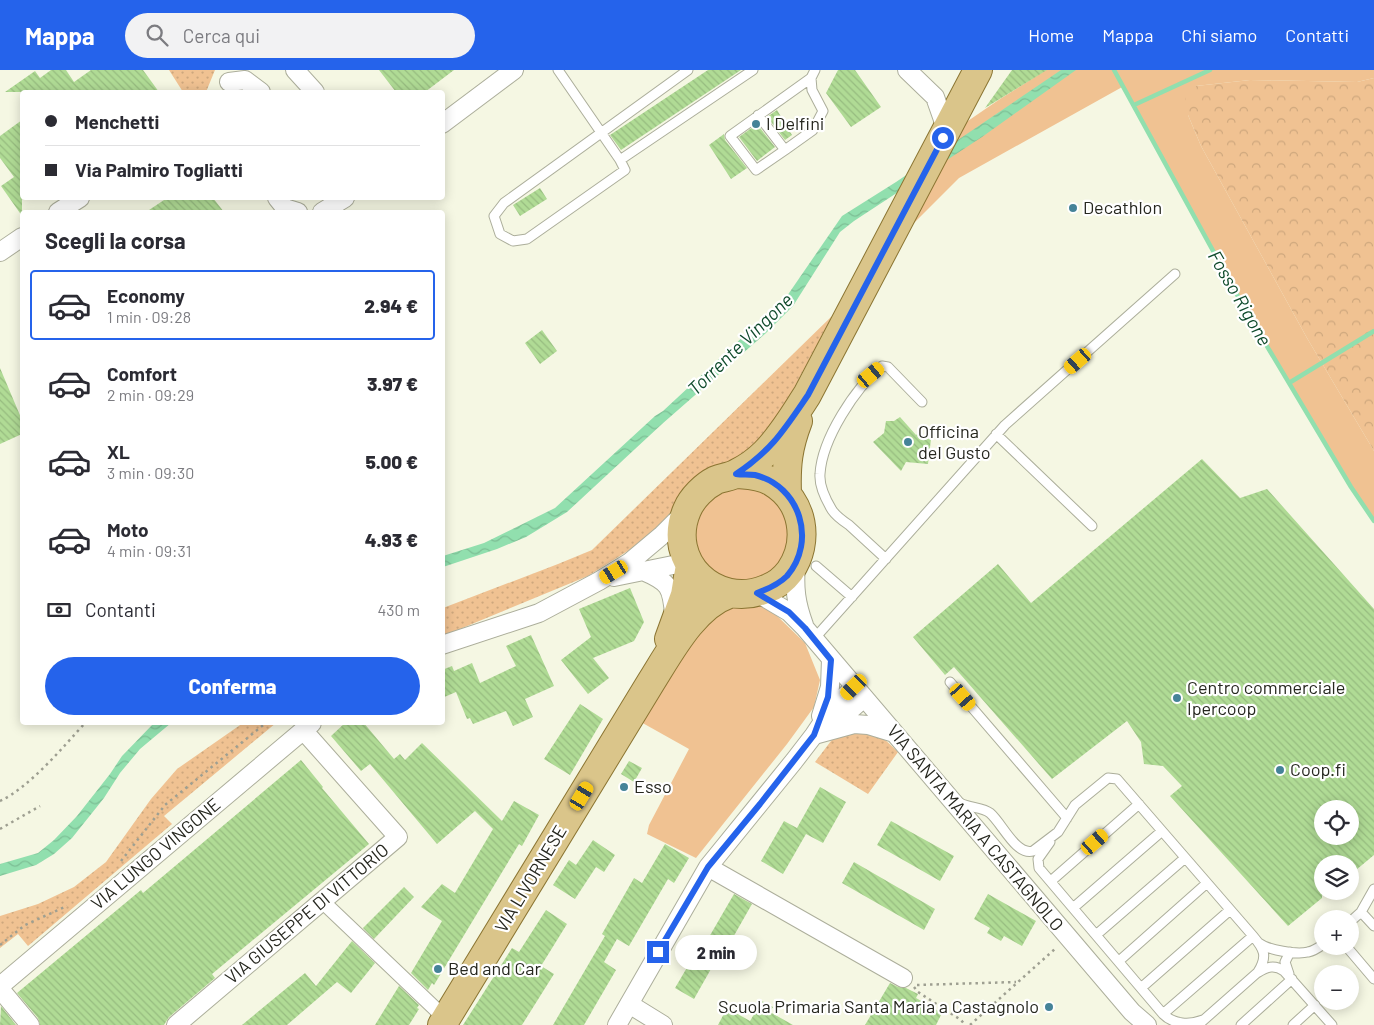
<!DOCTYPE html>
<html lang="it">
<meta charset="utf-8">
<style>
:root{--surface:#fff;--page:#f2f2f3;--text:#2b2b33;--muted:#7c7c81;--line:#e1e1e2;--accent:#2563eb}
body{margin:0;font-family:Barlow,sans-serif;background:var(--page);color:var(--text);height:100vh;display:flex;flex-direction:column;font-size:19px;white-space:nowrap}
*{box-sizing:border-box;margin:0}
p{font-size:16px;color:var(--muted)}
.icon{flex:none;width:28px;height:28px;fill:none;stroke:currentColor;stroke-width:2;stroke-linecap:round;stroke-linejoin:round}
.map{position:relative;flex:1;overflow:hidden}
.sheet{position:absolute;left:20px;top:140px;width:425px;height:515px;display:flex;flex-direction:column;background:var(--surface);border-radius:5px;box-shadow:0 2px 12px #0003}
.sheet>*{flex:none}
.top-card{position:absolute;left:20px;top:20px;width:425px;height:110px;border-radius:5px;box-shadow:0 2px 12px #0003;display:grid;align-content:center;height:110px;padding:0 25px;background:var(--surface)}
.controls{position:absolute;left:1314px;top:730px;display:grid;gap:10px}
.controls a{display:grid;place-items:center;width:45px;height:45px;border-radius:50%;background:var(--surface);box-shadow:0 2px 12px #0003;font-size:25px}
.end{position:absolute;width:22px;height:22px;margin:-11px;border:6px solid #2563eb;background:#fff;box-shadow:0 0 0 2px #fff}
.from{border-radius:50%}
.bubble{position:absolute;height:35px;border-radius:18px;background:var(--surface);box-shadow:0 2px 12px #0003;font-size:16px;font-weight:800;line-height:35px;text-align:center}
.car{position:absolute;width:15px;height:30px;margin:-15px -8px;border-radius:6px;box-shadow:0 0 4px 1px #0007;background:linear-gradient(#f5c518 24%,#345 0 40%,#f5c518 0 76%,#345 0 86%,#f5c518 0)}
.top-card b{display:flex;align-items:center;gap:18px;height:48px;font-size:19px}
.top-card b+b{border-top:1px solid var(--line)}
.top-card i{width:12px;height:12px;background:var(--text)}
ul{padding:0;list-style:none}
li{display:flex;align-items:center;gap:15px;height:70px;margin:0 10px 8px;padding:0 15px;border:2px solid transparent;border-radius:5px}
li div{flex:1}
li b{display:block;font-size:19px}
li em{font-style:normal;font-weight:800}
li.current{border-color:var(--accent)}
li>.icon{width:45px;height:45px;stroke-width:1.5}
h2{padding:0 25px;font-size:22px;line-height:60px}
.pay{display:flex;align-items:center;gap:12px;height:55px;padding:0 25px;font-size:19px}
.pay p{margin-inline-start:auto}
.button{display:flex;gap:10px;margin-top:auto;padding:10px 25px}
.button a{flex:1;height:58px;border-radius:30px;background:var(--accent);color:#fff;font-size:20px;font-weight:800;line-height:58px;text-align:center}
header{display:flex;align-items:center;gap:30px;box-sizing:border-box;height:70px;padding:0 25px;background:var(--accent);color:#fff}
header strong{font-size:24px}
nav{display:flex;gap:28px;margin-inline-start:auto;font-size:18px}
.search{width:350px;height:45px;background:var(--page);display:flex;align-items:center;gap:12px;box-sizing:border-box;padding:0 18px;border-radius:28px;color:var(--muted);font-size:19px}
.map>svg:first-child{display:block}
</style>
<header>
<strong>Mappa</strong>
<div class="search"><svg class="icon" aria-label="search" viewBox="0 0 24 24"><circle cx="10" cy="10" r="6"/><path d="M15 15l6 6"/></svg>Cerca qui</div>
<nav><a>Home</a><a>Mappa</a><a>Chi siamo</a><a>Contatti</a></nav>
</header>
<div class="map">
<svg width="1374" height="955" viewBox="0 0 1374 955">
<defs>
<pattern id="forest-crowns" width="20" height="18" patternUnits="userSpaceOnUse" patternTransform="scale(1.25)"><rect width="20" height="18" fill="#f0c292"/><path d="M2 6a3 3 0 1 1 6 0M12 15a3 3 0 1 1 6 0" fill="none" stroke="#cea77d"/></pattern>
<pattern id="park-dots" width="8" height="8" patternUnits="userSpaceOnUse" patternTransform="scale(1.25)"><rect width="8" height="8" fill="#f0c292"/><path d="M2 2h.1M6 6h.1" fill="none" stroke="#cea77d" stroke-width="1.8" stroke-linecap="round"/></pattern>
<pattern id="water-waves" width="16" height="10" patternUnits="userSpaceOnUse" patternTransform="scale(1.25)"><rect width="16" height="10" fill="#91dfae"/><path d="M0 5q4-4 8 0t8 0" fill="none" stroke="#7dbf95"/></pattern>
<pattern id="building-back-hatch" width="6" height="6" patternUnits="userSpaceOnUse" patternTransform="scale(1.25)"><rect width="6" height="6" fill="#b0db95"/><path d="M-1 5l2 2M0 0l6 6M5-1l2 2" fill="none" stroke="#97bc80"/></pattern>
</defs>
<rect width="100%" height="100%" fill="#f5f7e3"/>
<!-- grass -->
<path fill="#f0c292" d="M1046,0H1374V8L1357,12L1250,10L1196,16L1188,45L1201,76L1307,268L1374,381V451L1351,417L1246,241L1124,16L959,108L880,187L943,68L1000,29Z
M696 464a47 47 0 1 1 94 0a47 47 0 1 1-94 0Z
M726,534H760L771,540L805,573L820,610L814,637L787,674L696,788L647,764L649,755L689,679L639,651L694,561Z"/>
<!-- forest -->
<path fill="url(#forest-crowns)" d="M1374,8V381L1307,268L1201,76L1188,45L1185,27L1196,16L1250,10L1357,12Z"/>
<!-- park -->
<path fill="url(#park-dots)" d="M169,0H215L206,22H183Z
M832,246L786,333L763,371L678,436L642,472L588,506L443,566V538L558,494L592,480Z
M243,653H276L164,746L172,754L28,876L18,864L0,878V846L38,834L74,817L106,792L151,729L177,699Z
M848,661C875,661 879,663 898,682L868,724L815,692L834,667Z"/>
<!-- water -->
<path fill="url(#water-waves)" d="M1061,0H1076L982,67L854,151L840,162L793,236L766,263L662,354L567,442L526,467L497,479L443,497V486L484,473L555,438L655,346L663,341L787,226L842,146L896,112Z
M154,653H171L140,679L120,703L104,728L72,768L54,784L36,795L0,806V794L38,783L54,770L77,746L110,704L122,686Z"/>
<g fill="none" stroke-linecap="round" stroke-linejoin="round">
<!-- stream -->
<path stroke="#91dfae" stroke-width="4.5" d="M1114,0L1246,241L1351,417L1374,451
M1134,35L1210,0
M1289,313L1374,261"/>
</g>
<!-- building -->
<path fill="url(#building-back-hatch)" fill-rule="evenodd" d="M51,0H66L74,12L91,0H143L159,22H5L35,1L40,8Z
M379,0H454L425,22H396Z
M708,0H741L621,80L610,65Z
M838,0H855L881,37L851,57L826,23Z
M1012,0H1047L985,38Z
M777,40L792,65L785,70L767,47Z
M22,50V146L1,116L14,107L0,88V66Z
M757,54L775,77L757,91L739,67Z
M724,64L725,70L747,98L731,109L709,75Z
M540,118L547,129L520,146L513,135Z
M167,128H213L224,142H146Z
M542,260L557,281L540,294L525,273Z
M0,298L22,350V364L0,374Z
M900,347L916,365L919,363L921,368L931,369L928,394L906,392L901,401L873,372L884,363L886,351H894Z
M1202,389L1240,428L1267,419L1374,539V785L1350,805V794H1322V828L1288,856L1170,726L1182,716L1163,696L1144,694L1141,672L1127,651L1052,709L954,597L945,605L913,567L998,494L1031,533ZM1322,739H1350V766H1322Z
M630,518L644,552L634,571L593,588L609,608L588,624L561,590L591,567L579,539Z
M531,565L554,616L525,629L533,647L513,656L506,641L473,654L470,648L467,649L456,622L442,628V600L452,596L454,601L472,593L480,613L516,596L506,576Z
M580,634L603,649L570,705L544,689Z
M346,652H363L394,689L400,684L405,690L422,673L502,751L514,731L539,745L522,776L519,774L434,915L432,913L428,920L411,903L442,851L421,837L442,814L455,823L493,759L475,741L437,774L370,694L361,701L331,666Z
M301,690L323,717L322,718L369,774L212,904L215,908L169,947L164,955H40L38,948L17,923L141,820L143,823Z
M629,691L642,698L634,712L621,704Z
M820,717L846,732L823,773L806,764L783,804L761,791L784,751L797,758Z
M891,751L954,786L940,811L877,775Z
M593,770L615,785L604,802L596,797L575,829L553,815L569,790L576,795Z
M665,774L689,788L674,813L668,809L629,876L617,869L604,892L616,900L584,955H553L605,866L602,864L634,808L642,813Z
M854,792L935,839L924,860L842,813Z
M404,817L414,827L374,869L363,858Z
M734,824L752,834L723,885L720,883L694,929L675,918L702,872L705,874Z
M988,824L1036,851L1022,876L1004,866L1001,871L987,863L990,858L974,849Z
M546,840L567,854L541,896L554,904L522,955H463L512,878L519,882Z
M352,871L375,893L351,923L337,912L287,955H242L305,903L316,916Z
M890,913L898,917L906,918L918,924L916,928L942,943L936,955H865Z
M399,916L419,935L417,938L419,939L409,955H375Z
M762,931L773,937L770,942L793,955H718L727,938L750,951Z
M1,936L16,955H0Z"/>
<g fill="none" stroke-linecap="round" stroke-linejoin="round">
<!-- service casing -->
<g stroke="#acae9b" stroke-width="11">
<path id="service" d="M558,0L620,90
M688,0L504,133L494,146L500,164L513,171L527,169L625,100L620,90L753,0
M758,45L785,80L756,100L730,66L811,8L815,0
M785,80L813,60L823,41L812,20L811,8
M996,364L1092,456
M886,489C874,478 861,466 849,455C843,451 836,446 832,440C826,430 819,416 820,404C822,369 855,318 882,296L888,297L922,332
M816,496L852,527
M814,569L1005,355L1175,204
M950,612L1067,748
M960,733C969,738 983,737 990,743C1002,753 1016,786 1033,781L1058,762L1075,735L1108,708L1117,709L1253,866C1264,879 1268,886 1258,902L1198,955
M1050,772L1038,789L1039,798L1163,944C1174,955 1190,955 1203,950
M1051,811L1139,734
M1073,838L1162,761
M1361,842L1374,856
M1350,852L1361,842L1374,819
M1096,865L1185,788
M1259,873C1268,880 1297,885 1308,882C1313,881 1318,878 1322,875
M1346,876L1374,909
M1119,891L1207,813
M1257,903C1267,897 1274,894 1284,901L1332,955
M1289,904L1285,892L1290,882
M1141,918L1230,840
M1163,944L1253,866
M1241,955L1292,909
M1293,955L1315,935"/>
</g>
<!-- pedestrian casing -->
<g stroke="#acae9b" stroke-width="16">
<path id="pedestrian" d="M322,831L446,949"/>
</g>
<!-- minor casing -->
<g stroke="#acae9b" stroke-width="20">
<path id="minor" d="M295,0L315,22
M907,0L935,27L947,61
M229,12L245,10L261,22
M442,54L514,0
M277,128L285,138L298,142
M58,142L80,128
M322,142L345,128
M0,182L22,167
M796,495C794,518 796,533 804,555
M643,501C669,512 672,517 674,545
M614,507L678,494L690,495
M757,523L789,542L805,558L1132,942L1147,955
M442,575L539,543L599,511L630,492L661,466L685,442
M821,646L830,617L831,589
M828,657L839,650L864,628
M814,665L854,654L868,655L894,663
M708,797L903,908
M0,916L312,653
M0,919L30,955
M629,934L663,955
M176,955L398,767L303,660
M617,955L708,797L794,691L814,665L830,641L854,617"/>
</g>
<!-- primary casing -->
<g stroke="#8b7532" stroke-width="30">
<path id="primary" d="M736,404C748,405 761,405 772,412C804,431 810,472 790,501C784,509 775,516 766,519C715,540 665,491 687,440C692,428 704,416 716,410C723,407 731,407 737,403C747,398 757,391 765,383C782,366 794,345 807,325L978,0
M787,423C786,395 788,377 798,351
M669,569L685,525L690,495
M442,955L651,612C670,582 694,536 729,524"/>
</g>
<!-- path -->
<path stroke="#9e9f91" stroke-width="2.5" stroke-dasharray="2.5 4" stroke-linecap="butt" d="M0,731C30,717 63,677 86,652
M0,759L40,736
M121,791L165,735L267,652
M0,875L25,855L67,836
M917,915L1016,912
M914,917L918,922L961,950L965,955
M970,955L1056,878"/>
<!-- service -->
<use href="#service" stroke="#fff" stroke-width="9"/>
<!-- pedestrian -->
<use href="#pedestrian" stroke="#fff" stroke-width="14"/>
<!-- minor -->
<use href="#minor" stroke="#fff" stroke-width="18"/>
<!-- primary -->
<use href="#primary" stroke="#dac58a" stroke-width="28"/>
</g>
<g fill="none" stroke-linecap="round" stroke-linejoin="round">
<!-- route -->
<path stroke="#2563eb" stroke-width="6" d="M658,882L708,797L760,734L814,665L828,627L831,590L805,558L789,542L757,523C768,519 779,514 787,506C817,471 800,416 755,405C749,404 742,405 736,404C772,380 784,360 808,325L943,68"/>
</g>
<!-- markers -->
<g fill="#458398" stroke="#fff" stroke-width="2">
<circle cx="756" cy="54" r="5"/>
<circle cx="1073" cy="138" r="5"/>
<circle cx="908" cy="372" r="5"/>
<circle cx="1177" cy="628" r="5"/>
<circle cx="1280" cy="700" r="5"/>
<circle cx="624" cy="717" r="5"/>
<circle cx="438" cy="899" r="5"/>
<circle cx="1049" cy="937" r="5"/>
</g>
<g text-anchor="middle" stroke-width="4.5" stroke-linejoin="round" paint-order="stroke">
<!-- poi labels -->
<g font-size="18" fill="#26271f" stroke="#fff" text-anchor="start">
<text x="766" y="60">I Delfini</text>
<text x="1083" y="144">Decathlon</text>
<text x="918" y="368">Officina<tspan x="918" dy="21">del Gusto</tspan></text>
<text x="1187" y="624">Centro commerciale<tspan x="1187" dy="21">Ipercoop</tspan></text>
<text x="1290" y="706">Coop.fi</text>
<text x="634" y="723">Esso</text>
<text x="448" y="905">Bed and Car</text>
<text x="1039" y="943" text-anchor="end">Scuola Primaria Santa Maria a Castagnolo</text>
</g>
<!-- street labels -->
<g font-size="18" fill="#26271f" stroke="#fff">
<text transform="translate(975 758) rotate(50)" y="6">VIA SANTA MARIA A CASTAGNOLO</text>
<text transform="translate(156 784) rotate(-40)" y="6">VIA LUNGO VINGONE</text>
<text transform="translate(531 809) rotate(-59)" y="6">VIA LIVORNESE</text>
<text transform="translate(307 844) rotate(-40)" y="6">VIA GIUSEPPE DI VITTORIO</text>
</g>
<!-- water labels -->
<g font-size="19" font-style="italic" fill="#0f4b2c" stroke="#fff">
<text transform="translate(1240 228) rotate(60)" y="7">Fosso Rigone</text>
<text transform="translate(740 274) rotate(-44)" y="7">Torrente Vingone</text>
</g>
</g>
</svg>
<div class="controls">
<a><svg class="icon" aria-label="locate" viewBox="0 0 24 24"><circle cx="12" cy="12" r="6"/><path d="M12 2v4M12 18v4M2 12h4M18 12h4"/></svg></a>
<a><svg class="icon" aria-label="layers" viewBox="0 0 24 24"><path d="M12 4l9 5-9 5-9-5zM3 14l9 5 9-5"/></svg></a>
<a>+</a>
<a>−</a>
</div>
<i class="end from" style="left:943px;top:68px"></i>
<i class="end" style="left:658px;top:882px"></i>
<div class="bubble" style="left:675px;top:865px;width:82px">2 min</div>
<i class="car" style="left:1078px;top:291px;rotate:229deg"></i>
<i class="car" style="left:871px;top:305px;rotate:50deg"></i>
<i class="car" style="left:614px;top:502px;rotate:239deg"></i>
<i class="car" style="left:854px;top:617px;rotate:226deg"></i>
<i class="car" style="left:963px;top:627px;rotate:139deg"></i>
<i class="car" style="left:582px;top:726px;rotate:31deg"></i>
<i class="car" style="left:1095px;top:772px;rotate:49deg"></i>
<div class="top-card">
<b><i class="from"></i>Menchetti</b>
<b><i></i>Via Palmiro Togliatti</b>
</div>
<section class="sheet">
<h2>Scegli la corsa</h2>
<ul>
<li class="current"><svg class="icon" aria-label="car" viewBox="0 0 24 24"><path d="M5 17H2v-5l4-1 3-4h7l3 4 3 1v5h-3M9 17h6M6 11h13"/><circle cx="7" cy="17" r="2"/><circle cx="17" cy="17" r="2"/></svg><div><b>Economy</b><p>1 min · 09:28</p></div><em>2.94 €</em></li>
<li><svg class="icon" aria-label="car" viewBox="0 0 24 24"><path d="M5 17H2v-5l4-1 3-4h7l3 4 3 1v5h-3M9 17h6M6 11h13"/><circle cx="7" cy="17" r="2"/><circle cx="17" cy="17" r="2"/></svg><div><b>Comfort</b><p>2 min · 09:29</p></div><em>3.97 €</em></li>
<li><svg class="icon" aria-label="car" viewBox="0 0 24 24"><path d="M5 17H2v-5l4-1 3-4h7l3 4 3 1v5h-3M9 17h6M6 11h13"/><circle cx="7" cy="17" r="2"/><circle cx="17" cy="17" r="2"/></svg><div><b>XL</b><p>3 min · 09:30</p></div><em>5.00 €</em></li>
<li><svg class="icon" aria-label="car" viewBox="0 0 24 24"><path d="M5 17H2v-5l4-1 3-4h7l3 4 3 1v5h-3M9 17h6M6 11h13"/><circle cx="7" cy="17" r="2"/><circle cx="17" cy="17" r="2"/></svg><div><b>Moto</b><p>4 min · 09:31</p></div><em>4.93 €</em></li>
</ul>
<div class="pay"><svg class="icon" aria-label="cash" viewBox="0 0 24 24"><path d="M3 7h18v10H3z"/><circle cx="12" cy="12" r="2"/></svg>Contanti<p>430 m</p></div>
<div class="button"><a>Conferma</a></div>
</section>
</div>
